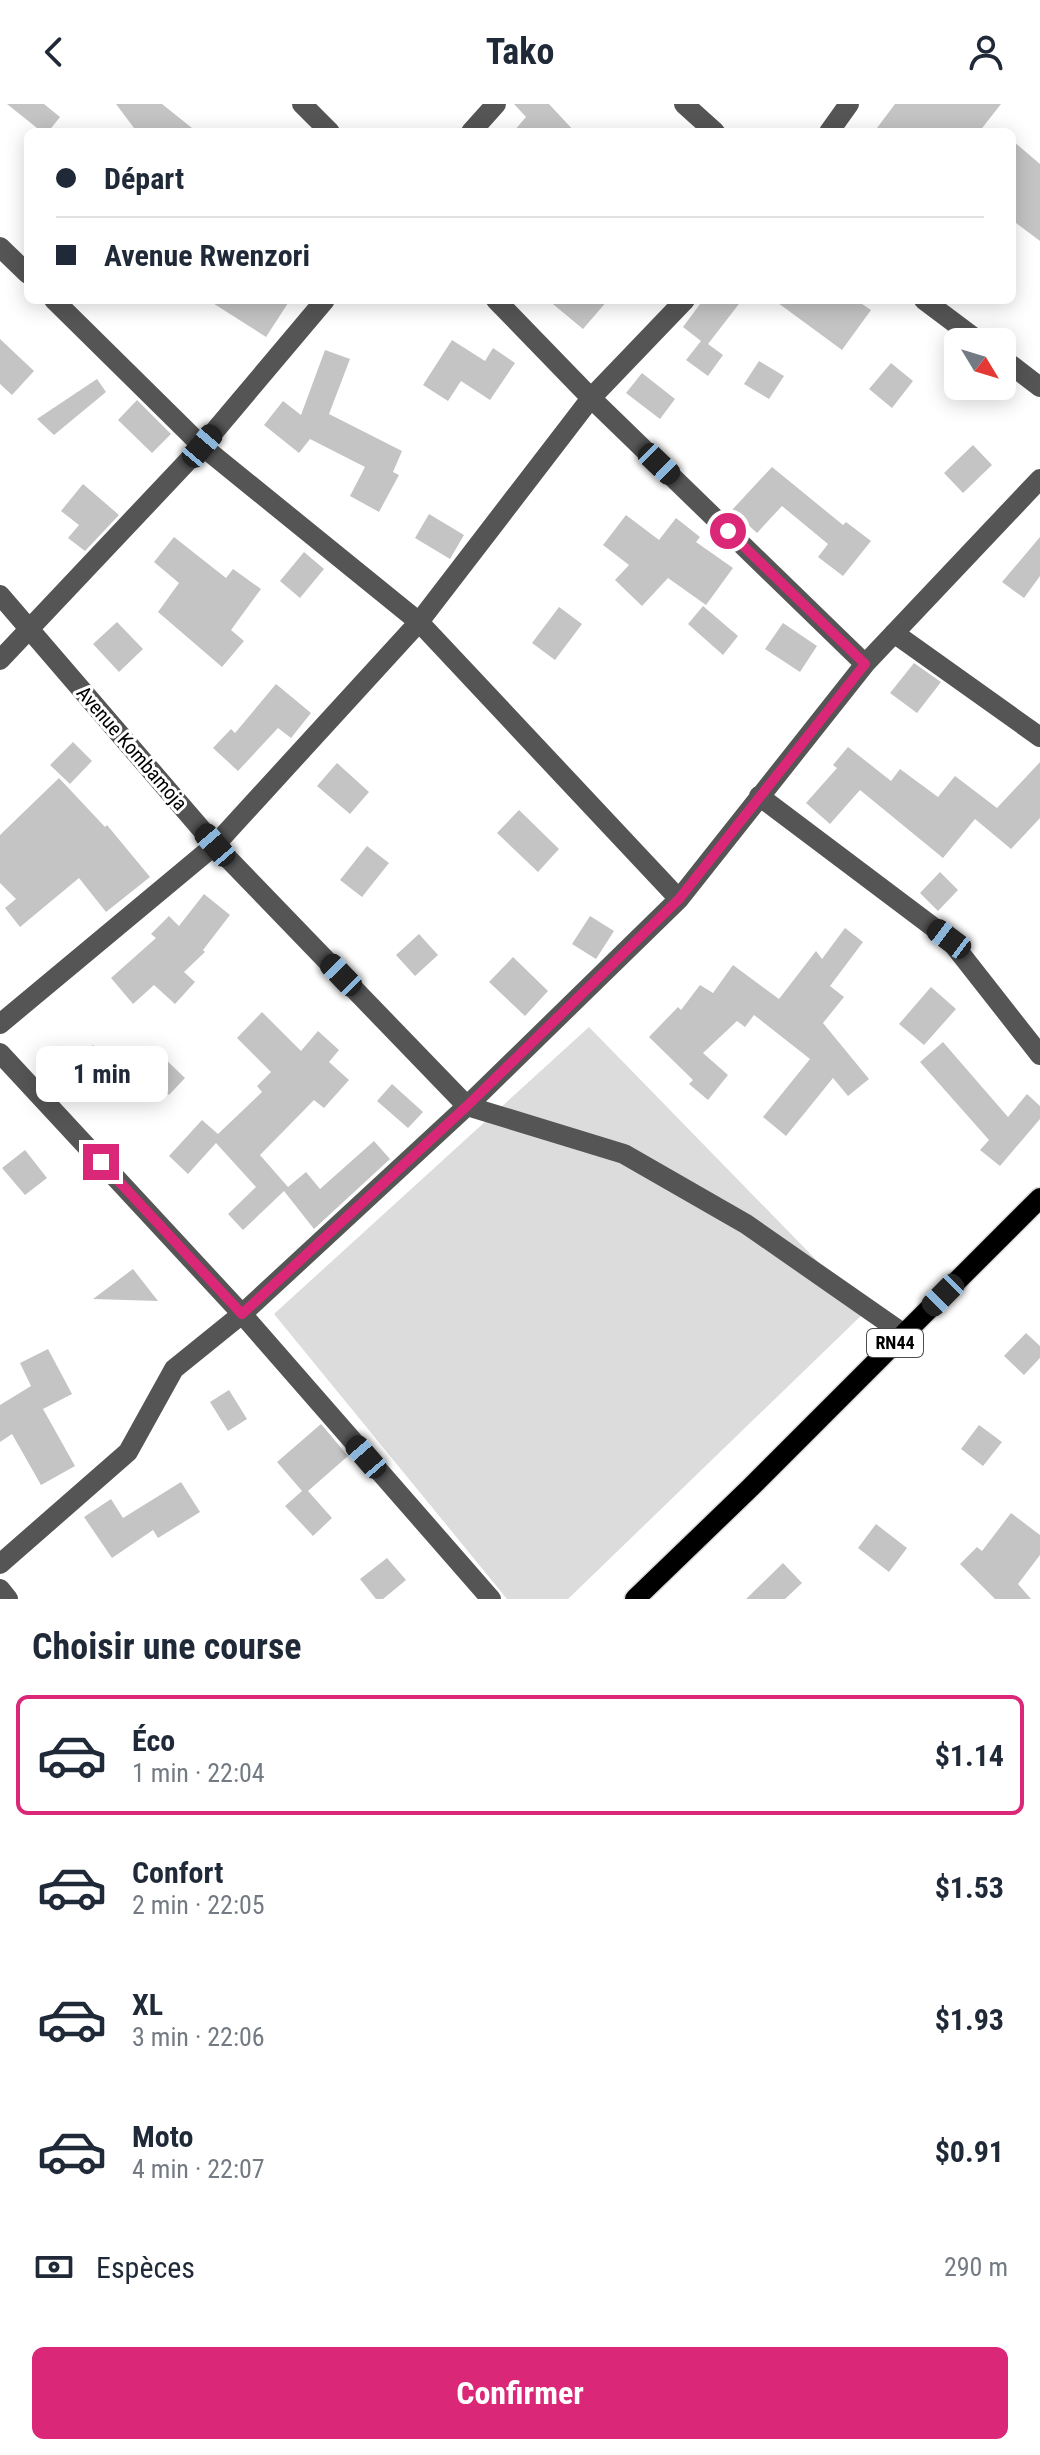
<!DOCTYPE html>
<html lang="fr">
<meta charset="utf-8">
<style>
:root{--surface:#fff;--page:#f6f6f7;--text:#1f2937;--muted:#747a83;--line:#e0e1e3;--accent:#db2777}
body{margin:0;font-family:"Roboto Condensed",sans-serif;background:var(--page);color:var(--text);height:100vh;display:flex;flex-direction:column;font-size:30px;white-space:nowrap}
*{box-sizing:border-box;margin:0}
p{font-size:26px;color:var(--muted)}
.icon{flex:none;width:44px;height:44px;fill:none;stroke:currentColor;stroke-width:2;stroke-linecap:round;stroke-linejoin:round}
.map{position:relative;height:1495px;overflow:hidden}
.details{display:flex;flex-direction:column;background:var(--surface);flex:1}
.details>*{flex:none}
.top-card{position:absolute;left:24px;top:24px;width:992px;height:176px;border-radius:12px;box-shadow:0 4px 20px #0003;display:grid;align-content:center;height:176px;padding:0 32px;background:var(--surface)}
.needle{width:52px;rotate:128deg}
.buttons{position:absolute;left:944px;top:224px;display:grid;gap:16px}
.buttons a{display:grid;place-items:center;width:72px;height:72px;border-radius:12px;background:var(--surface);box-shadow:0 4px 20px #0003;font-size:40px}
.end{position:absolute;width:36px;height:36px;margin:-18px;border:10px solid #db2777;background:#fff;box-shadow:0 0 0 4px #fff}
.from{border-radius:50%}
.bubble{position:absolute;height:56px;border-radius:12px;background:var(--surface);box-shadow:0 4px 20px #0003;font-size:26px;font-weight:700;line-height:56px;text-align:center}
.car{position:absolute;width:24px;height:48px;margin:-24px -12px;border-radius:10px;box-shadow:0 0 6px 2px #0007;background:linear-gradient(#222 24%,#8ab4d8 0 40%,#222 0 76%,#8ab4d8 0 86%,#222 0)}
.top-card b{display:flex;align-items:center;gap:28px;height:76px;font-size:30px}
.top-card b+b{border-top:2px solid var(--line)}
.top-card i{width:20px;height:20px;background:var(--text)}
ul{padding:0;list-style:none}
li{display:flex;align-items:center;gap:24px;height:120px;margin:0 16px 12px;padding:0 16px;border:4px solid transparent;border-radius:12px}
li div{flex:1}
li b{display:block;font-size:30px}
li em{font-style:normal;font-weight:700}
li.selected{border-color:var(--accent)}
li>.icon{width:72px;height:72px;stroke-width:1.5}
h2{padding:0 32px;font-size:36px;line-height:96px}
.pay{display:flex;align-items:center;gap:20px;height:88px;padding:0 32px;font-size:30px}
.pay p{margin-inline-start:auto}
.cta{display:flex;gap:16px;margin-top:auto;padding:16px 32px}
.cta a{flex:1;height:92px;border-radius:12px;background:var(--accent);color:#fff;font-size:32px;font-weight:700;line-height:92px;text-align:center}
header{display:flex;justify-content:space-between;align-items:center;height:104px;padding:0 32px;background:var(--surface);font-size:36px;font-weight:700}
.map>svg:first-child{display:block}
</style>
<header><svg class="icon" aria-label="back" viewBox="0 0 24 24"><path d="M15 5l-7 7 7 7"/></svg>Tako<svg class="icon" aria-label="person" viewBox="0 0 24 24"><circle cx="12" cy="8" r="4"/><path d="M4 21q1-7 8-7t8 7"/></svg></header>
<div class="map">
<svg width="1040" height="1495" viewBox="0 0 1040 1495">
<rect width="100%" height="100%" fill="#fff"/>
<!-- green -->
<path fill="#dcdcdc" d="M589,923L866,1207L568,1495H507L274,1210Z"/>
<!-- building -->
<path fill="#c4c4c4" d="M7,0H44L60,13L48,28H42Z
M116,0H162L197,28H137Z
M514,0H549L575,28H513L526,13Z
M895,0H1001L979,28H874Z
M1012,36L1040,60V137L1012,116Z
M208,196H290L266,233Z
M548,196H608L583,225Z
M703,196H742L708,240L723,251L708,272L686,256L701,237L683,223Z
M774,196H856L871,206L842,246Z
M0,235L34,267L12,291L0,280Z
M452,236L485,257L493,244L515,259L490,296L461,277L448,297L423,281Z
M325,246L350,255L329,310L402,347L393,368L399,371L379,408L350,392L365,363L310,335L299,349L264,321L283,297L301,311Z
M759,257L784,272L769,295L744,280Z
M891,259L913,277L892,304L869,285Z
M642,269L675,295L660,315L626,289Z
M97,275L106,288L54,331L37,315Z
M137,296L171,330L152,349L118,316Z
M973,341L992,361L963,389L944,369Z
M772,363L843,421L846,418L871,437L843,472L818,453L828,440L782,402L757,429L732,406Z
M83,380L119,411L85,447L68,434L79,421L61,407Z
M429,410L464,431L450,455L415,434Z
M626,411L659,436L676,414L700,433L696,438L733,464L706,501L668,474L642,502L615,476L629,461L603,441Z
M174,433L226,474L233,465L261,485L231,526L244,537L222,563L158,508L179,479L154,458Z
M1040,433V472L1024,494L1002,478Z
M304,448L324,465L300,494L280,477Z
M703,502L738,532L723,551L688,520Z
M559,503L582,520L555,556L532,539Z
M117,518L143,545L119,568L93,540Z
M783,519L817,542L800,568L765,545Z
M914,559L941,578L917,609L890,589Z
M276,580L311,609L291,634L278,624L238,667L213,644L231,625L235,629Z
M73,638L92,657L70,680L50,661Z
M848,643L891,677L900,665L938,693L955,672L997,704L1040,658V714L1011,745L975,715L943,754L860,686L830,720L806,699L837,664L833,661Z
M337,659L369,688L350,710L317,682Z
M59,674L105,723L107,721L150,773L106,808L79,774L20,823L5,804L16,795L0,779V731Z
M519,706L559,745L538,768L497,729Z
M367,742L389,759L362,793L340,776Z
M940,768L958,786L938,807L920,789Z
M204,790L230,811L203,846L205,848L184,868L195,878L175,900L154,881L133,900L111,874L156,834L151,830L169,812L179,822Z
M590,812L614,827L596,855L572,840Z
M845,824L863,838L830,882L844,893L823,919L869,975L848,992L833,974L786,1032L763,1013L810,955L754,911L745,923L737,917L703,949L728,971L708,996L689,980L693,976L649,933L678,903L681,906L700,881L713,889L733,861L779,895L816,847L822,855Z
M419,830L438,851L415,872L396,851Z
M513,853L548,887L525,912L489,878Z
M931,883L956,905L924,941L899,920Z
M262,908L301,947L318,927L339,946L329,958L349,976L324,1004L314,996L260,1051L288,1083L306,1068L320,1085L374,1037L390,1055L314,1125L284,1087L243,1126L228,1110L256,1083L216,1039L188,1070L169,1052L202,1016L218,1030L262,988L257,982L271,968L237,934Z
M943,938L1008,1013L1027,990L1040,1002V1015L1000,1062L980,1046L989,1036L920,958Z
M93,941L108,962L76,985L61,964Z
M158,948L185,974L169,991L142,966Z
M392,980L423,1008L408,1024L377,997Z
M25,1046L47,1074L25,1091L2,1064Z
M133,1165L158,1197L93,1195Z
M1026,1229L1040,1242V1254L1024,1271L1004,1252Z
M48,1245L72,1290L43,1305L75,1362L41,1381L12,1330L0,1338V1301L31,1282L20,1259Z
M229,1286L247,1315L228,1327L210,1298Z
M321,1320L348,1352L308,1387L332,1414L313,1432L285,1402L302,1387L277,1358Z
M979,1321L1002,1338L983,1362L961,1345Z
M181,1378L200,1408L158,1434L153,1426L112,1454L84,1413L111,1395L123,1414Z
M1011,1409L1040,1431V1451L1018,1480L1031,1495H995L960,1460L977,1443L982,1447Z
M876,1420L907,1444L889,1468L858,1444Z
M387,1454L406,1476L383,1495H376L360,1475Z
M783,1459L802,1479L785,1495H746Z"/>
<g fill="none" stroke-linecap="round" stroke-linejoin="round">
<!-- major casing -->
<g stroke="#dbdbdb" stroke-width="23">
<path id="major" d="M635,1495L750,1384L1040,1094"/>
</g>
<!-- minor -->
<path stroke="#555" stroke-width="20" d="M302,0L330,28
M684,0L715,28
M471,28L496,0
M829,28L849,0
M0,143L28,170
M54,196L202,342L419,518L679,795
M496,196L591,294L865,560
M924,196L980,238
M1002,254L1040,283
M0,491L215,741L467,1002L624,1050L746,1120L904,1230
M894,529L1040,633
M0,556L202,342L325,196
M759,692L949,835L1040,951
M0,920L215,741L419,518L591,294L685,196
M0,949L242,1210L491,1495
M0,1460L128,1348L174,1265L242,1210L467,1002L679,795L865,560L1040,375
M0,1485L8,1495"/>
<!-- major -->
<use href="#major" stroke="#000" stroke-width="20"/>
</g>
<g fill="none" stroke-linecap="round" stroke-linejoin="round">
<!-- route -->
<path stroke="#db2777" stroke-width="10" d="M101,1058L242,1210L467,1002L679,795L865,560L728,427"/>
</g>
<g text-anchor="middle" stroke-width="6" stroke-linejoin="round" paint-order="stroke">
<!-- shield labels -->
<rect fill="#fff" stroke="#4c4c4c" stroke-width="2" x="867" y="1225" width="56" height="28" rx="6"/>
<g font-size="18" font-weight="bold" fill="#000">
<text x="895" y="1245">RN44</text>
</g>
<!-- street labels -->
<g font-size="20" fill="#000" stroke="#fff">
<text transform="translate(132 644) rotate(49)" y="7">Avenue Kombamoja</text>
</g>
</g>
</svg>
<div class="buttons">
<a><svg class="needle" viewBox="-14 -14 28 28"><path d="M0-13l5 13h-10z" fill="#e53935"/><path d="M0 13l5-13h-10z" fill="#747a83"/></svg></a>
</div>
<i class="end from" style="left:728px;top:427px"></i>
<i class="end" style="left:101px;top:1058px"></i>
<div class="bubble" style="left:36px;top:942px;width:132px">1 min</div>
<i class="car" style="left:202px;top:342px;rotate:40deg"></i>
<i class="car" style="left:659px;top:360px;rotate:134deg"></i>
<i class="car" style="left:215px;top:741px;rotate:319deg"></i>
<i class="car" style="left:949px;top:835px;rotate:307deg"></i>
<i class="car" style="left:341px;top:871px;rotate:316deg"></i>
<i class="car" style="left:943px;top:1191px;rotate:225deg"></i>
<i class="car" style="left:366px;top:1353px;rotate:319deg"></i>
<div class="top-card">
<b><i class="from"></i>Départ</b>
<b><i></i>Avenue Rwenzori</b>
</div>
</div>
<section class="details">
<h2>Choisir une course</h2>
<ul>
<li class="selected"><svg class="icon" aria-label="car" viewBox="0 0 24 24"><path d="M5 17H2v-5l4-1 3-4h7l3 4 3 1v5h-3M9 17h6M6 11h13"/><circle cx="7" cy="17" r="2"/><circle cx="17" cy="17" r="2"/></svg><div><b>Éco</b><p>1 min · 22:04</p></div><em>$1.14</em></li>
<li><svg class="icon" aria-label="car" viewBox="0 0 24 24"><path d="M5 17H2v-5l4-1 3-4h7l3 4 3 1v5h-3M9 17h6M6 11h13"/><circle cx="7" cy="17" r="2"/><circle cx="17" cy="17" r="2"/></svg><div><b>Confort</b><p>2 min · 22:05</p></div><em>$1.53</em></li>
<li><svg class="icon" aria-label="car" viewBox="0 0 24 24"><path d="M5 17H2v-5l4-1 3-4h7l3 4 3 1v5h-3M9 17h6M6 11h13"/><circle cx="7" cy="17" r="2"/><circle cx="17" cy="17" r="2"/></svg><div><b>XL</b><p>3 min · 22:06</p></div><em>$1.93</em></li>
<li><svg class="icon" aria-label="car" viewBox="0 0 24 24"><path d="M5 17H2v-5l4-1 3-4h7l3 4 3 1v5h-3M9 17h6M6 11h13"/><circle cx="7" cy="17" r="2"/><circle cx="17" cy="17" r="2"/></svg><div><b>Moto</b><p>4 min · 22:07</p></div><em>$0.91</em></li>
</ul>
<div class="pay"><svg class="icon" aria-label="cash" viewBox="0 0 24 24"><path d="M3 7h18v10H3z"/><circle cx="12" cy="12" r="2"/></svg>Espèces<p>290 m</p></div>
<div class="cta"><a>Confirmer</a></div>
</section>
